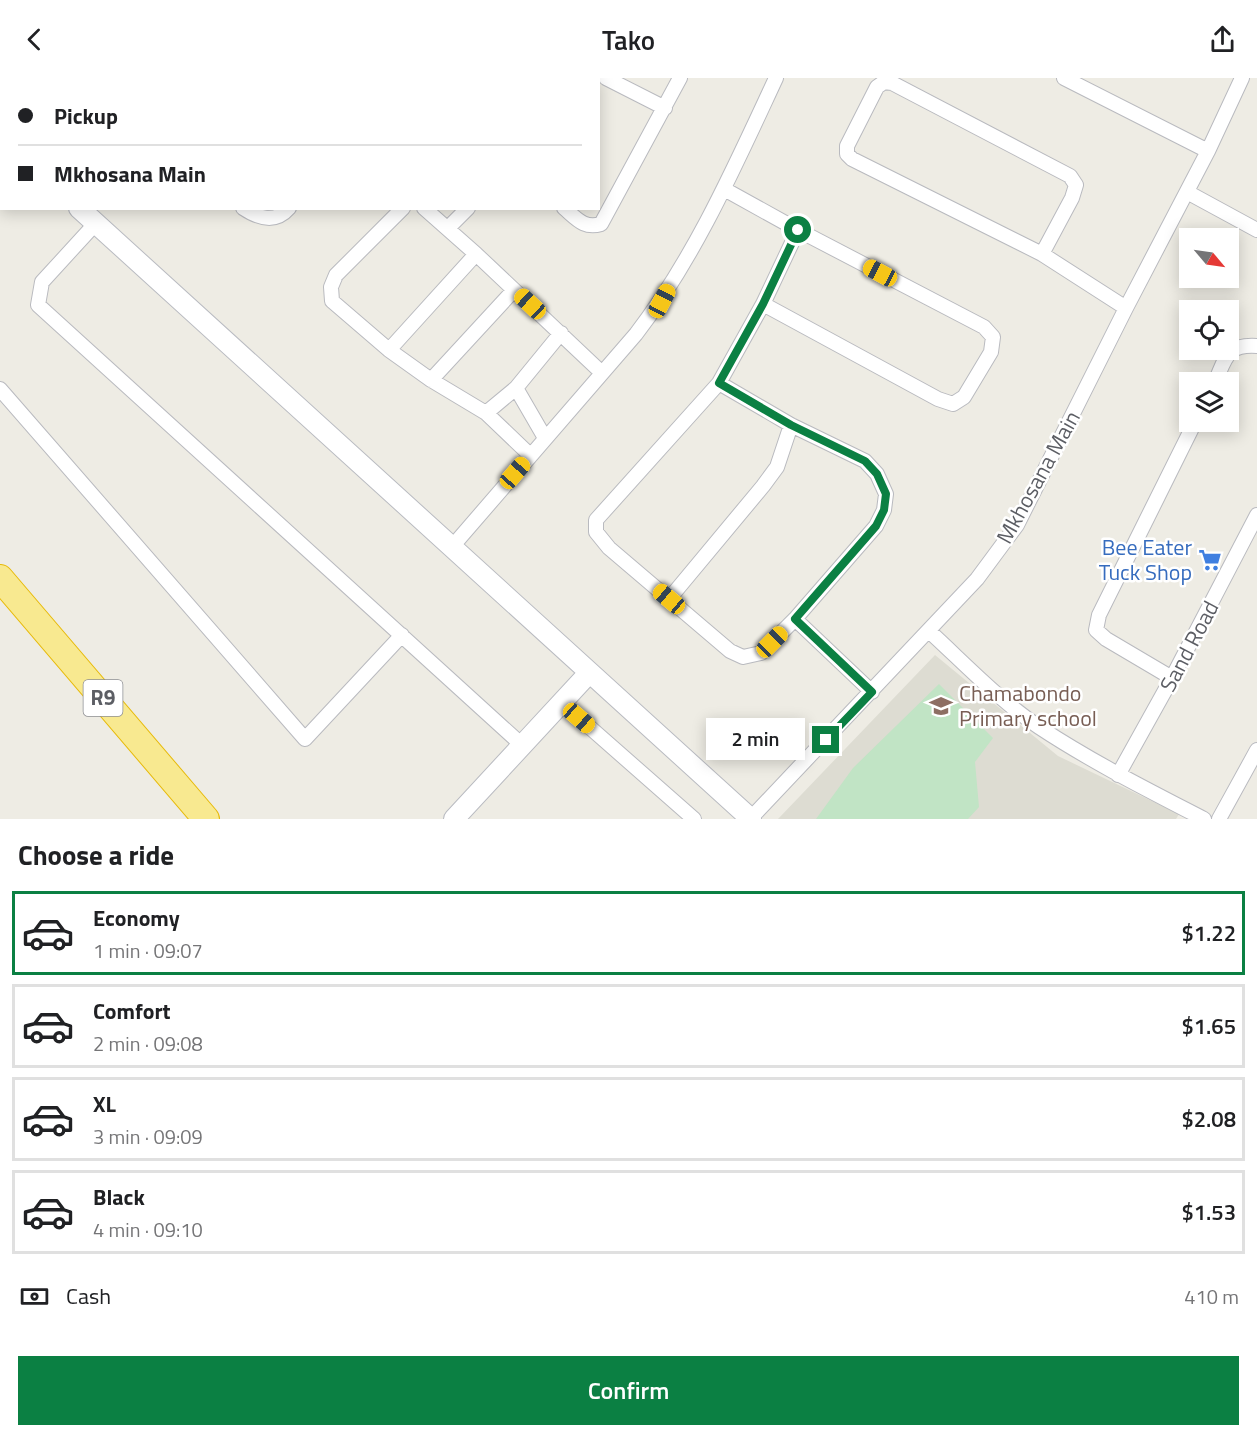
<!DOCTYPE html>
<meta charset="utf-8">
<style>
:root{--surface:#fff;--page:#f2f2f2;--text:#202124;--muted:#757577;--line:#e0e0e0;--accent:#0b8043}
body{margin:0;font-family:"Titillium Web",sans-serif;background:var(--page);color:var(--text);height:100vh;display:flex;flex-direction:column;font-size:22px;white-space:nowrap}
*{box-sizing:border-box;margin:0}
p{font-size:20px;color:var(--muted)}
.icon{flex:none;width:33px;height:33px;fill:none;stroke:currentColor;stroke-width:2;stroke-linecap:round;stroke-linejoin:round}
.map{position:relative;height:741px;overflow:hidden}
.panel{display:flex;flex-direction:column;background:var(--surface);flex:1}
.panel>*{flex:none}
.banner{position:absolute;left:0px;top:0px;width:600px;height:132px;box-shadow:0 3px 15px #0003;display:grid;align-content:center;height:132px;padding:0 18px;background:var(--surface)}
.needle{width:39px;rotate:119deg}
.fabs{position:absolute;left:1179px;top:150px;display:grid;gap:12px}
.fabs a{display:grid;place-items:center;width:60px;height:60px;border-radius:0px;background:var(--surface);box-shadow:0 3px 15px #0003;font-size:30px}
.end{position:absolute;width:27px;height:27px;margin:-14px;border:8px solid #0b8043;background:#fff;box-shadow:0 0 0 3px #fff}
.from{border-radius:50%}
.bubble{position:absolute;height:42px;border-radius:0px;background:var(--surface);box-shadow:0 3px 15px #0003;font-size:20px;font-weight:600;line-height:42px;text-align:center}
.car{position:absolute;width:18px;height:36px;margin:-18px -9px;border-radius:8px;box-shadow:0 0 4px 2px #0007;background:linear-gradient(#f5c518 24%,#345 0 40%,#f5c518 0 76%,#345 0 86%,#f5c518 0)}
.banner b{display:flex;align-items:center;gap:21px;height:57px;font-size:22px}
.banner b+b{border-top:2px solid var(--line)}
.banner i{width:15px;height:15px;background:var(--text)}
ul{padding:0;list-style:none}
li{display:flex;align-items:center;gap:18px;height:84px;margin:0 12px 9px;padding:0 6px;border:3px solid var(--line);border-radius:0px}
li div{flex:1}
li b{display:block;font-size:22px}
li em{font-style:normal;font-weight:600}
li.selected{border-color:var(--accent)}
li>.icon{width:54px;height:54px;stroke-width:1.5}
h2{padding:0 18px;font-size:27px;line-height:72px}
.pay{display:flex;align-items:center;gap:15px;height:66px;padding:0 18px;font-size:22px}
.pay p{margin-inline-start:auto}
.button{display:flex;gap:12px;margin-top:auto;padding:12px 18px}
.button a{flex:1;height:69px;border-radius:0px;background:var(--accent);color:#fff;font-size:24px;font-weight:600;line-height:69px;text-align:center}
header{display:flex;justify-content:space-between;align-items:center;height:78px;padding:0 18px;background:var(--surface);font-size:27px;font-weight:600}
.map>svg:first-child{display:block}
</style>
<header><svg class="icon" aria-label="back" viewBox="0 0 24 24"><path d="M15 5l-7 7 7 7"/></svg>Tako<svg class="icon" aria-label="share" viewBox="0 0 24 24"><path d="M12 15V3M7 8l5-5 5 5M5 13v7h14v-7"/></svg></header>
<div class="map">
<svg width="1257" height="741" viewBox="0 0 1257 741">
<rect width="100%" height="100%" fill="#eeece4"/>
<!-- education -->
<path fill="#dddcd2" d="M935,577L1058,678L1179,736L1176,741H778Z"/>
<!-- green -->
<path fill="#c1e4c5" d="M939,606L993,660L975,684L979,729L968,741H816L853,690Z"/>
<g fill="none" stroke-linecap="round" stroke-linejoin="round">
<!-- street casing -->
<g stroke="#b9babf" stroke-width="16">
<path id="street" d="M104,0L106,2
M278,0L279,2
M422,0L424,2
M606,0L665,30
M1064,0L1208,73
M724,111L798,152L984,249L993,259L991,274L964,319L953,326L938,321L763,226
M1187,114L1257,152
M0,118L2,116
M243,130C258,140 275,146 289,130
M403,130L336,197L331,209L332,223L389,272L431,302L486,335L530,377
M424,130L476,176L602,295
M564,130C577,141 584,151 601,146L680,0
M96,145L42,204L38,227L522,667
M448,150L468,130
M1042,176L1072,120L1076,107L1070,98L892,5L884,4L877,9L847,68V76L852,81L1042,176L1126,230
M389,272L476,176
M431,302L514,212
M1215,304C1226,280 1226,266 1257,268
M719,305L791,347L865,383L877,396L886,416L884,432L876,448L795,541L761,575L743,579L730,573L609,470L596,454V442L719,305L763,226L798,152
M516,310L545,360
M0,311L305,661L402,557
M486,335L516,310L561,255
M451,470L636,256C695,179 735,88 776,0
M669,521L763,408L777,389L791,347
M795,541L872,614
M929,553C964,585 1000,623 1039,649C1092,684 1148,712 1204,741
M1172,600L1106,561L1096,552L1099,537L1195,344
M561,624L694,741
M1118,697L1172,600L1257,437
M750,741L977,501L1017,447L1126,230L1208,73L1242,0
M1219,741L1257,672"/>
</g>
<!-- secondary casing -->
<g stroke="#b9bbc1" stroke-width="22">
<path id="secondary" d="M0,60L2,62
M79,130L751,741
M454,741L589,595"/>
</g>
<!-- highway casing -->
<g stroke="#e7ba0a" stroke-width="28">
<path id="highway" d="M0,500L206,741"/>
</g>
<!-- street -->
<use href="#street" stroke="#fff" stroke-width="14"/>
<!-- secondary -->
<use href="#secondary" stroke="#fff" stroke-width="20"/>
<!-- highway -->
<use href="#highway" stroke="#f8e990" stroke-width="26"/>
</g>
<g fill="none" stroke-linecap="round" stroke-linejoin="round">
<!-- route -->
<path stroke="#0b8043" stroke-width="8" d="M798,152L763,226L719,305L791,347L865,383L877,396L886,416L884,432L876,448L795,541L872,614L826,662"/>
</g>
<!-- icons -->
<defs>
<g id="supermarket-bare" transform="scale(1.8)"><path d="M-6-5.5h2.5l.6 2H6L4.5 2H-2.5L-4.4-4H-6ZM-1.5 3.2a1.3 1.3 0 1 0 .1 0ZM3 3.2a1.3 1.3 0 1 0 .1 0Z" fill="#3f7fe0" stroke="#fff" stroke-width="2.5" paint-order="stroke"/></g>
<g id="school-bare" transform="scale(1.8)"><path d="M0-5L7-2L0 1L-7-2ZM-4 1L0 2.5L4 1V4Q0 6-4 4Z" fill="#8d6e63" stroke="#fff" stroke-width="2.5" paint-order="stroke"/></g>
</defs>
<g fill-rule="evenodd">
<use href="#supermarket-bare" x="1210" y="482"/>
<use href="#school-bare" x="941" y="628"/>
</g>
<g text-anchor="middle" stroke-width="5" stroke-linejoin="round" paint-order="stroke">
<!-- shield labels -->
<rect fill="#fff" stroke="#8d8e92" stroke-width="1.5" x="83.5" y="602" width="39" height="36" rx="4.5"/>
<g font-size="21" font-weight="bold" fill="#5c5e64">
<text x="103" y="627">R9</text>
</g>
<!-- street labels -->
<g font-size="22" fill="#5c5e64" stroke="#fff">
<text transform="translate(1038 399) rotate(-61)" y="8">Mkhosana Main</text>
<text transform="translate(1189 568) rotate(-62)" y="8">Sand Road</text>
</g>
<!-- shop labels -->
<g font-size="22" fill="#366cbe" stroke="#fff" text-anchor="end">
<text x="1192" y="477">Bee Eater<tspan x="1192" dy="25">Tuck Shop</tspan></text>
</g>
<!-- education labels -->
<g font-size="22" fill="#785e54" stroke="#fff" text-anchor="start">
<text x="959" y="623">Chamabondo<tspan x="959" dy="25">Primary school</tspan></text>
</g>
</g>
</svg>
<div class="fabs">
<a><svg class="needle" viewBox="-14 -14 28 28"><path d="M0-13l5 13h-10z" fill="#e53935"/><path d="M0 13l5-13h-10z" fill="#757577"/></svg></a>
<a><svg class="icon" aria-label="locate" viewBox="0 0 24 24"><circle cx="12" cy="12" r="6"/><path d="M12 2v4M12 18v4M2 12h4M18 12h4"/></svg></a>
<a><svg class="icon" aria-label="layers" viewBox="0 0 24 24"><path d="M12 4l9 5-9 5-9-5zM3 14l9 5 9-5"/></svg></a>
</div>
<i class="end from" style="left:798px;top:152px"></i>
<i class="end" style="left:826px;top:662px"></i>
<div class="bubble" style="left:706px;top:640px;width:99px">2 min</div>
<i class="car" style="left:880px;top:195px;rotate:298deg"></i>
<i class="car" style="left:662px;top:223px;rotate:28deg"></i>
<i class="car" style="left:530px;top:226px;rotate:313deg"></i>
<i class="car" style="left:515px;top:395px;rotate:41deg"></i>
<i class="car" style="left:669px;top:521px;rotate:310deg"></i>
<i class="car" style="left:772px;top:564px;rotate:45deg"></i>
<i class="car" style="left:579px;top:640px;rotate:131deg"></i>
<div class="banner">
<b><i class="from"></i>Pickup</b>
<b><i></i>Mkhosana Main</b>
</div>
</div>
<section class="panel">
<h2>Choose a ride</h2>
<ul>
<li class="selected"><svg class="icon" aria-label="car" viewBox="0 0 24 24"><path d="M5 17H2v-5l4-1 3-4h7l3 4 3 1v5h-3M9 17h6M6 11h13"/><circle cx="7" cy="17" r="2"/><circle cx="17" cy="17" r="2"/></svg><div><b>Economy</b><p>1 min · 09:07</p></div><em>$1.22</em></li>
<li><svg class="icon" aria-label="car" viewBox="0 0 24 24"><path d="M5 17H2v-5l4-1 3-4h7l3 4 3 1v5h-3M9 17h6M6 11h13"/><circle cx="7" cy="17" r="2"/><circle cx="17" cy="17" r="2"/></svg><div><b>Comfort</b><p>2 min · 09:08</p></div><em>$1.65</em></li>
<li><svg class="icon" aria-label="car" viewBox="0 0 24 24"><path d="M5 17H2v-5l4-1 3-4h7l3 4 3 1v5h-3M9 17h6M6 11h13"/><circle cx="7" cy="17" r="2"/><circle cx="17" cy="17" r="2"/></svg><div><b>XL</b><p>3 min · 09:09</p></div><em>$2.08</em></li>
<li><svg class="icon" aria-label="car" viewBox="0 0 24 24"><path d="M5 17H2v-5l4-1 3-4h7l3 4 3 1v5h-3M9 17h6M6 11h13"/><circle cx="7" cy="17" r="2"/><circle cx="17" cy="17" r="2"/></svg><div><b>Black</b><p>4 min · 09:10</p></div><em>$1.53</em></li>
</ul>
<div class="pay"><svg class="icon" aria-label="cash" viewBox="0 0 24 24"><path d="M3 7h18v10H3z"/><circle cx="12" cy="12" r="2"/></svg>Cash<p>410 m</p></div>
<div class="button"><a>Confirm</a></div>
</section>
